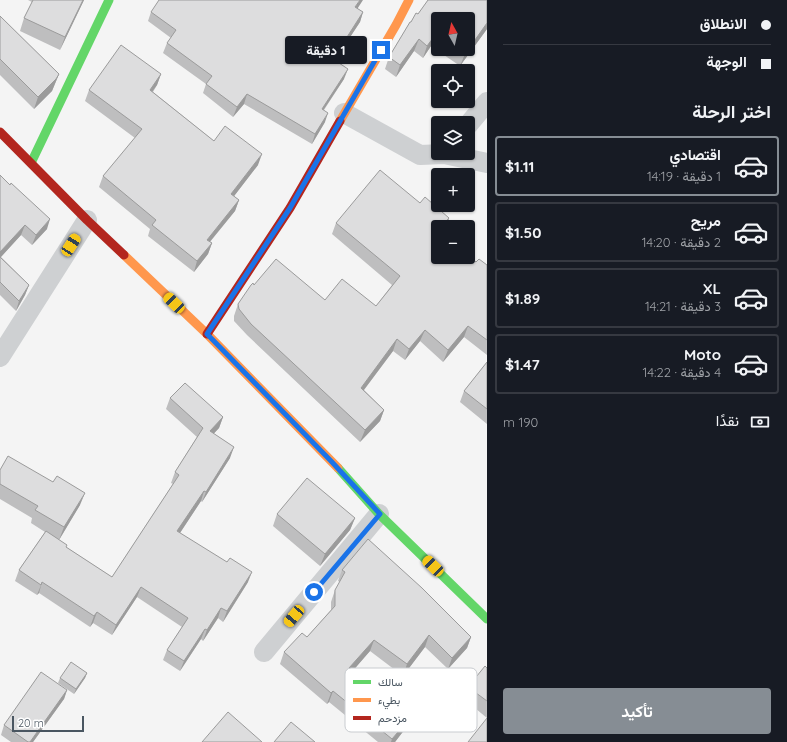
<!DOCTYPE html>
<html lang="ar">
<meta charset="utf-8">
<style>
:root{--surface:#171b24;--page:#242831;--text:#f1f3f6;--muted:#9ea1a6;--line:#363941;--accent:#868d94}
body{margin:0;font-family:Quicksand,Vazirmatn,sans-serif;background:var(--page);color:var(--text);direction:rtl;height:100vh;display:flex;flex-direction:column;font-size:15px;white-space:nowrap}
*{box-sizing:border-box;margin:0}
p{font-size:13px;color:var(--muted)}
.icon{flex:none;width:22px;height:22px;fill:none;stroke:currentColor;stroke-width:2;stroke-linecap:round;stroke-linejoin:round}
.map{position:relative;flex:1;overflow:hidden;direction:ltr}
.drawer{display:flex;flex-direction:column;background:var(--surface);width:300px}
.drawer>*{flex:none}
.top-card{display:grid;align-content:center;height:88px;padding:0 16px;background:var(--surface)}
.needle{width:26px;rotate:352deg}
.buttons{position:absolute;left:431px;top:12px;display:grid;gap:8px}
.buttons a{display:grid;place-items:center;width:44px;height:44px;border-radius:4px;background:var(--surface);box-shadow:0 1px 3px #0004;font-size:20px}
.scale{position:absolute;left:12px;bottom:10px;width:72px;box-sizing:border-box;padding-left:4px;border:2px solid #4a5661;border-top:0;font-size:11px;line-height:14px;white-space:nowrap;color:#4a5661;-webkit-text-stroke:3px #fff;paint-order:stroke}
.end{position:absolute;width:18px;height:18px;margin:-9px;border:5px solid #1a73e8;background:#fff;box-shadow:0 0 0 2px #fff}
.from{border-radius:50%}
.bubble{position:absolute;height:28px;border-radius:4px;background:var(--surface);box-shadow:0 1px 3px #0004;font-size:13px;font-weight:700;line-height:28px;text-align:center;direction:rtl}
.car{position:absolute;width:12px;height:24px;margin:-12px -6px;border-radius:5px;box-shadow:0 0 3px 1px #0007;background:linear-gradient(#f5c518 24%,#345 0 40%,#f5c518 0 76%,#345 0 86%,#f5c518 0)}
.top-card b{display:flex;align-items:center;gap:14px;height:38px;font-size:15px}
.top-card b+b{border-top:1px solid var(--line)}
.top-card i{width:10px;height:10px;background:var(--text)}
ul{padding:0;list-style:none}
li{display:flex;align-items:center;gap:12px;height:60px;margin:0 8px 6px;padding:0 8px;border:2px solid var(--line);border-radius:4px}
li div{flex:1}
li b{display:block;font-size:15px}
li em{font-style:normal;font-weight:700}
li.current{border-color:var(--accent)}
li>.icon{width:36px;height:36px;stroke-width:1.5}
h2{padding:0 16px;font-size:18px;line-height:48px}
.pay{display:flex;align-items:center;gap:10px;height:44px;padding:0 16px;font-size:15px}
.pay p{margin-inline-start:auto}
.action{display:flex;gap:8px;margin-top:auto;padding:8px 16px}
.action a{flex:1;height:46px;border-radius:4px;background:var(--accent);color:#fff;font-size:16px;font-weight:700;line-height:46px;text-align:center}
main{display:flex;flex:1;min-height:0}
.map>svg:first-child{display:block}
</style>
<main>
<section class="drawer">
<div class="top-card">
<b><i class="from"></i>الانطلاق</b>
<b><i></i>الوجهة</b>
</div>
<h2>اختر الرحلة</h2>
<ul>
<li class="current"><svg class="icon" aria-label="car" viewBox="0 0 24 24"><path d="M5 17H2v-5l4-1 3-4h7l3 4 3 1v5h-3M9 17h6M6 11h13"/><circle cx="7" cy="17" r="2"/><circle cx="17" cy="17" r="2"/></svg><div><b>اقتصادي</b><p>1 دقيقة · 14:19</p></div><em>$1.11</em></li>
<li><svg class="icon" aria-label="car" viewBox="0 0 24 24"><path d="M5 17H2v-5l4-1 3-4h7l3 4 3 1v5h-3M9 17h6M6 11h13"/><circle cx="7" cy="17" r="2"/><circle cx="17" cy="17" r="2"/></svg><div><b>مريح</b><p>2 دقيقة · 14:20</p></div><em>$1.50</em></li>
<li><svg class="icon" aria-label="car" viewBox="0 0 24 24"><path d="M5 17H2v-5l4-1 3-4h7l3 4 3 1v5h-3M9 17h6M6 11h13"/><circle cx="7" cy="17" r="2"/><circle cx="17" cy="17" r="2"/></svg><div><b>XL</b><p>3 دقيقة · 14:21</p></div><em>$1.89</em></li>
<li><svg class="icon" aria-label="car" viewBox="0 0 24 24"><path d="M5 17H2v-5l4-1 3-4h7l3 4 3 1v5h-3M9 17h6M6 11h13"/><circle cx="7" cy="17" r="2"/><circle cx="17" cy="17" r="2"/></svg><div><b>Moto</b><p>4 دقيقة · 14:22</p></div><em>$1.47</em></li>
</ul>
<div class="pay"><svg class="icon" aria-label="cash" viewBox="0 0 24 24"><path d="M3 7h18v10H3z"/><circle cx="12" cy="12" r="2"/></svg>نقدًا<p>190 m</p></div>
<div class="action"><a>تأكيد</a></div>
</section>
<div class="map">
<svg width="487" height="742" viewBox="0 0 487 742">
<rect width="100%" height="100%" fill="#f4f4f4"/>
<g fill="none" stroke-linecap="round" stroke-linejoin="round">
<!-- street -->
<path stroke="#ced0d2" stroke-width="20" d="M344,113L420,155L444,154L487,163
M468,125L487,102
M0,357L87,220
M264,652L379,514"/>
<!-- fast -->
<path stroke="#63d668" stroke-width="9" d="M31,163L109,0
M338,468L379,514L487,619"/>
<!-- slow -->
<path stroke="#ff974d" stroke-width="9" d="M340,121L396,25L409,0
M124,255L207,334L338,468"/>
<!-- jam -->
<path stroke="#b3261e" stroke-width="9" d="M0,132L87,220L124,255
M207,334L290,208L340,121"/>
</g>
<!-- wall -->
<path fill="#bebebf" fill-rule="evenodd" d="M28,0H84L60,50L20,31L24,18L32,2Z
M428,0H487V29L460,66L431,46L423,58L414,51L396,77L385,69L389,57L410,22H411L416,13L418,14ZM438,19H468V49H438Z
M357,8L363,12L360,22L335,60L344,79L324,110L325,122L312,144L244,104L233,117L203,93L206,84L163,53L167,43L171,38L148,21L151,12Z
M0,16L59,74L52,91L34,109L0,75Z
M161,74L157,85L153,92L214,141L258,165L234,196L239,200L235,211L210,242L212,243L208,254L194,272L148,236L150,229L99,187L103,176L135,138L85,101L89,90Z
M0,175L47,229L32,245L21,235L1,257L29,285L25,295L16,311L0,295Z
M420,203L449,218L446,227H438V257L476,262L487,265V355L464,337L443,362L420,341L405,360L393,351L364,390L384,410L380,421L360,442L247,335L234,321V316L238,304L254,285L325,300L376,306L392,285L332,234L336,223Z
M487,362V424L460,402L464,391Z
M170,398L223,417L219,428L213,434L230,458L202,502L201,501L180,533L248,582L223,622L218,618L203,641L201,639L180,671L163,660L167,650L182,627L137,597L112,635L93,623L90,627L39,593L37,595L15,581L19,570L45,532L31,523L32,518L0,499V470L80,505L59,540L66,547L112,577L173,484L171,483L175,472L197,437L166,409Z
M277,514L355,518L350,530L320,566L273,526Z
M342,570L471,637L467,648L448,669L425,647L403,676L370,651L352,671L405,729L395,742H378L329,702L327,704L280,664L284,652L307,637L331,610V602L335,590L340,582L338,581Z
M487,668V718L464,699L468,687Z
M87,673L85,678L74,694L58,683L60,678Z
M67,690L64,699L33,742H11L1,735L4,725Z"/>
<!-- shaded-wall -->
<path fill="#9b9b9b" d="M83,0H84L60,50L65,37Z
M360,0H363L352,17L355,7Z
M363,12L360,22L329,69L333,59Z
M487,23V29L460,66L465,54Z
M436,34L431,46L423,58L427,46Z
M419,39L414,51L396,77L400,65Z
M348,69L344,79L318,118L322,109Z
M59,74L52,91L34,109L38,97Z
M161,74L157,85L146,100L150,90Z
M247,94L244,104L233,117L237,107Z
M328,113L325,122L312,144L315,134Z
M262,154L258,165L228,204L231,194Z
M239,200L235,211L203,250L207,240Z
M449,218L446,227H441Z
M50,219L47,229L32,245L36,235Z
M25,225L21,235L0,258V252Z
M212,243L208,254L194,272L197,261Z
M29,285L25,295L16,311L19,301Z
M468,326L464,337L443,362L448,350Z
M425,330L420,341L405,360L409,349Z
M397,339L393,351L357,399L361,388Z
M384,410L380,421L360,442L365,430Z
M223,417L219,428L206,442L210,431Z
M234,447L230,458L202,502L206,492Z
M204,491L201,501L174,542L177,531Z
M85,493L80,505L59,540L64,527Z
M355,518L350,530L320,566L325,554Z
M252,572L248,582L223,622L227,611Z
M42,582L39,593L37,595L41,585Z
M141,587L137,597L112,635L116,625Z
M221,608L218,618L203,641L207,630Z
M97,612L93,623L90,627L94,616Z
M205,629L201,639L180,671L184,661Z
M429,635L425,647L403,676L407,664Z
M471,637L467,648L448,669L452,658Z
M374,640L370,651L345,680L349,668Z
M87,673L85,678L74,694L76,689Z
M67,690L64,699L33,742H30Z
M333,691L329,702L327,704L331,693Z
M410,718L405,729L395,742H391L392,739Z"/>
<!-- building -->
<path fill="#ddddde" stroke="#9b9b9b" d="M33,0H83L65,37L24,18Z
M159,0H360L355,7L363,12L333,59L348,69L322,109L328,113L315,134L247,94L237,107L206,84L212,76L167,43L176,30L151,12Z
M428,0H487V23L465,54L457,49H468V19H438V36L436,34L427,46L419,39L400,65L389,57L410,22H411L416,13L418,14Z
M0,16L59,74L56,79L38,97L0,59Z
M121,45L161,74L150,90L214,141L225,126L262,154L231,194L239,200L207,240L212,243L197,261L152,225L156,220L103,176L142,129L89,90Z
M380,170L420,203L425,197L449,218L441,227H438V231L437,232L438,233V257H468V256L476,262L479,259L487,265V340L468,326L448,350L425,330L409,349L397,339L361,388L384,410L365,430L251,324L239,309L238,304L251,285L253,283L254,285L276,259L325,300L342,279L376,306L400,276L336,223Z
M0,175L10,185L11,183L50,219L36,235L25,225L0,252Z
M0,257L29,285L19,301L0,282Z
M487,362V409L464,391Z
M185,383L223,417L210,431L234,447L206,492L204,491L177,531L227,562L230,558L252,572L227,611L221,608L207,630L205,629L184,661L167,650L188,618L141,587L116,625L97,612L94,616L42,582L41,585L19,570L46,531L67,545L66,547L112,577L179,475L175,472L203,428L170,398Z
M8,456L53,482L57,476L85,493L64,527L35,510L38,506L0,484V470Z
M307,478L355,518L325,554L277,514Z
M368,539L422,588L471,637L452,658L429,635L407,664L374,640L349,668L410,718L392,739L333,691L331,693L284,652L302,633L307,637L335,606V590L345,572L342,570Z
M71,662L87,673L76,689L60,678Z
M485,666L487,668V701L468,687Z
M41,672L67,690L30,742H28L4,725Z
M228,712L262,742H202Z
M487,718V742H468Z
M291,722L315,742H274Z"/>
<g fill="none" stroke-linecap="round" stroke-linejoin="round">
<!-- route -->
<path stroke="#1a73e8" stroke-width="5" d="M314,592L380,514L331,461L207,334L290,208L381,50"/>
</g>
<!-- legend -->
<rect x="345" y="668" width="132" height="64" rx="6" fill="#fff" stroke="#c9ccd0" stroke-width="1"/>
<rect x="353" y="680" width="18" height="4" fill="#63d668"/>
<rect x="353" y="698" width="18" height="4" fill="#ff974d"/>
<rect x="353" y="716" width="18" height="4" fill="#b3261e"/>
<g font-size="11" fill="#4a5661">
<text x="378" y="686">سالك</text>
<text x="378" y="704">بطيء</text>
<text x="378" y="722">مزدحم</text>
</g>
</svg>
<div class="buttons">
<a><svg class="needle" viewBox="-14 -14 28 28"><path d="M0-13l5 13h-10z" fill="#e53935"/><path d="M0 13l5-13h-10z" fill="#9ea1a6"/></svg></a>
<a><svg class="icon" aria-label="locate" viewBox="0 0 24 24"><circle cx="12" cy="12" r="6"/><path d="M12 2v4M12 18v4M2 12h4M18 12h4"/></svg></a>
<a><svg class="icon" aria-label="layers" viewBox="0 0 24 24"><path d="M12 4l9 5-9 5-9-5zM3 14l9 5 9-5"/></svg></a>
<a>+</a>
<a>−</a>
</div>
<div class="scale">20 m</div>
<i class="end from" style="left:314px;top:592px"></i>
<i class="end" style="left:381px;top:50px"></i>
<div class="bubble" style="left:285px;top:36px;width:82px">1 دقيقة</div>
<i class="car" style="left:71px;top:245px;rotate:33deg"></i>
<i class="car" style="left:174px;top:303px;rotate:314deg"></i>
<i class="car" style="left:433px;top:566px;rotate:314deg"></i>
<i class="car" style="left:294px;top:616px;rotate:220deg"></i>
</div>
</main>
